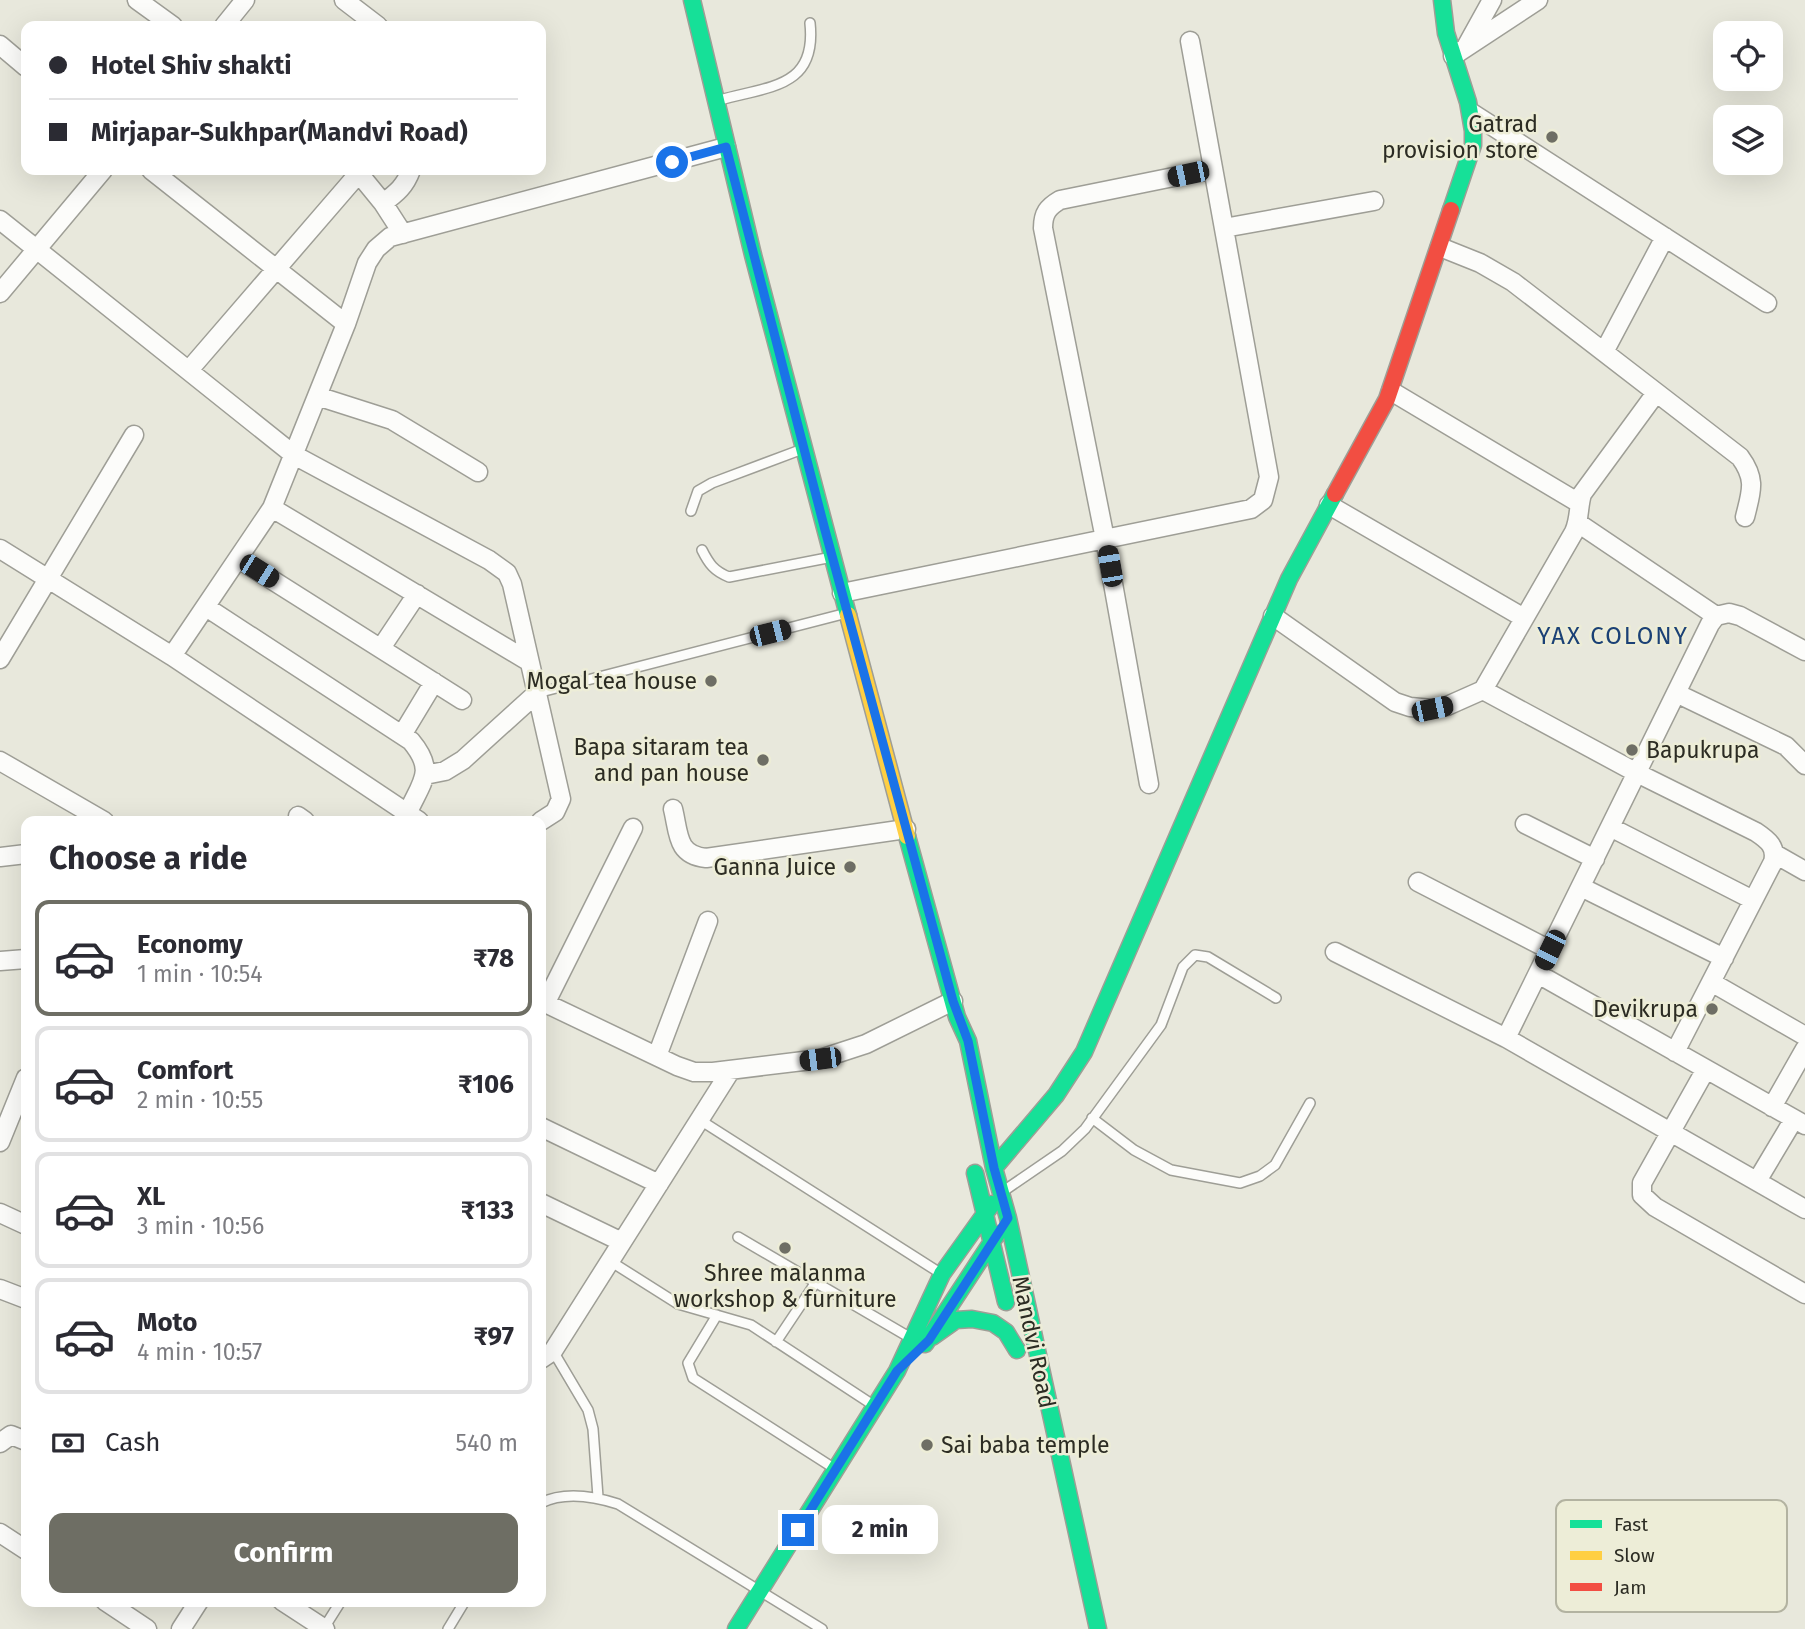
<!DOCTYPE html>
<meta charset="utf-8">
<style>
:root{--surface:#fff;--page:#f2f2f3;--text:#2b2b33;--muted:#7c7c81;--line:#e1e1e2;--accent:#6e6e64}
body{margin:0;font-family:"Fira Sans",sans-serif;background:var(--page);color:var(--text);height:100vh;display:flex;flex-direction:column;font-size:26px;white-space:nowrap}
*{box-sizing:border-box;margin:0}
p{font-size:23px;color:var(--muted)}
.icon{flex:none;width:38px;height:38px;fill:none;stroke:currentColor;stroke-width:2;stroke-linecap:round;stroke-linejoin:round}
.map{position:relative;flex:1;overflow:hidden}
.panel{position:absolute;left:21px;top:816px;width:525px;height:791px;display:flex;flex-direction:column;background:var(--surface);border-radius:14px;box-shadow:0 7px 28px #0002}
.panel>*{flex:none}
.guide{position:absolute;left:21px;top:21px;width:525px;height:154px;border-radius:14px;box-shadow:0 7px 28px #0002;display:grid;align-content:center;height:154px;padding:0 28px;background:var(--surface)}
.buttons{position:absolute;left:1713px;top:21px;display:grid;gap:14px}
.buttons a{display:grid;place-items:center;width:70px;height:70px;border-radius:14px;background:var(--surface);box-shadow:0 7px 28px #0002;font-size:35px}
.end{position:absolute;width:32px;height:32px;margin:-16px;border:9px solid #1a73e8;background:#fff;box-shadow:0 0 0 4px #fff}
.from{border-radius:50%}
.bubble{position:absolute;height:49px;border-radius:14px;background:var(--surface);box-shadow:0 7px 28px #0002;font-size:23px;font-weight:700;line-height:49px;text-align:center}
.car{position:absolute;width:21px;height:42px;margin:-21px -10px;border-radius:9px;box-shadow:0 0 5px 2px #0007;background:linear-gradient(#222 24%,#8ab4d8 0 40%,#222 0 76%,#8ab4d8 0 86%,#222 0)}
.guide b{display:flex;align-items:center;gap:24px;height:66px;font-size:26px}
.guide b+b{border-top:2px solid var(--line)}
.guide i{width:18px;height:18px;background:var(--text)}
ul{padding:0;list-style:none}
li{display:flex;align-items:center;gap:21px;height:116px;margin:0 14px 10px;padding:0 14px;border:4px solid var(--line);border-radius:14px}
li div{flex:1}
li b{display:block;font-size:26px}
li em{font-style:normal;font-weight:700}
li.on{border-color:var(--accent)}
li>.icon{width:63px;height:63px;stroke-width:1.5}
h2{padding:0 28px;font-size:32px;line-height:84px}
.pay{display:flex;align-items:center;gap:18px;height:77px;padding:0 28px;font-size:26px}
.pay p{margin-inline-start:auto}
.action{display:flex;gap:14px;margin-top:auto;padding:14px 28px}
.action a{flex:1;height:80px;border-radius:14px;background:var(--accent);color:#fff;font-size:28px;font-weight:700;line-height:80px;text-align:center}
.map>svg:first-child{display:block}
</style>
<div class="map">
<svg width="1805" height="1629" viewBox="0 0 1805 1629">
<rect width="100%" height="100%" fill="#e8e8dc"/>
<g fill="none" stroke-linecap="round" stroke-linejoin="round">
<!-- lane casing -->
<g stroke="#9e9e96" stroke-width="12">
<path id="lane" d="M720,100C769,86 817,88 810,23
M691,511L698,491L712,483L800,450
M702,550C709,564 714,571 729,577L827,558
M537,693L843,614
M1092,1118L1134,1150L1171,1170L1240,1183L1260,1176L1275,1165L1310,1103
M700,1120L937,1271
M1005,1190L1062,1151L1085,1129L1161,1025L1183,967L1195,955L1208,957L1276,998
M738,1237L909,1337
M610,1261L678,1304L751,1325L870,1403
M717,1315L688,1363L693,1378L832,1467
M776,1342L816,1282
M553,1351L588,1410L593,1429L598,1497
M541,1503C565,1491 593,1496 618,1504L822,1629
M324,1628L341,1601
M448,1629L465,1601"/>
</g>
<!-- street casing -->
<g stroke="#9e9e96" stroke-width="21">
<path id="street" d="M137,0L173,26
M344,0L378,26
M224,26L245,0
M0,45L26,67
M1467,45L1492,0
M1453,56L1538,0
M1472,113L1767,303
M151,170L346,324
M356,170L383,203L403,234
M383,203C397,193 405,186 411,170
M0,220L294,455L489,560L507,573L512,584L561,799L555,812L541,821
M1224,228L1374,201
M1440,247L1480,263L1513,282L1740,457C1757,480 1751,492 1745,517
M0,293L103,170
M1604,352L1665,237
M189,370L359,173
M1391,391L1579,503
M317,396L392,420L478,472
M1329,505L1524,618
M272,508L528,661
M1578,523L1716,616
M0,549L172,656L419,821
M239,559L462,700
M842,593L1251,509L1263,500L1269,477L1190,41
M206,607L411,741C436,771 422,781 408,812
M1273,616L1395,702L1410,707L1432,709L1447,706L1483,690L1574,532C1580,519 1578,507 1582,494L1656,393
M381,648L417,594
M172,656L272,508L346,324L367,263L376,249L390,237L726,147
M0,659L134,435
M1483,690L1637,773L1756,832C1768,840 1777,847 1773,862L1675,1052
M1676,693L1786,746L1805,765
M402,735L434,682
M0,761L104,821
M425,775L445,771L463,760L537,693
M1149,784L1105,539L1043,228C1043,213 1048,207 1060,200L1213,169
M673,809C679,833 676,855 706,858L906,829
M298,816L305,821
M1525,824L1595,859
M1610,827L1753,900
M1775,854L1805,871
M0,857L26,854
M1418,882L1550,950
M1581,887L1724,958
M1335,952L1506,1038L1805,1209
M0,961L26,959
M1538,974L1805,1125
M1711,982L1805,1036
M541,1001L677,1066L694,1072H713L820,1059L866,1044L953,1001
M545,1004L633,828
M1506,1038L1710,624L1716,616L1729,613L1740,616L1805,651
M657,1056L708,921
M1706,1069L1642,1183V1195L1655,1207L1805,1294
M1772,1107L1805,1049
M541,1127L659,1184
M0,1142L26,1078
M1757,1181L1794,1119
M541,1203L622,1242
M0,1213L26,1225
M0,1289L26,1299
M541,1359L553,1351L731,1070
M0,1443L11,1435L26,1441
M0,1533L26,1550
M105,1601L147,1629
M282,1601L325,1629
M181,1629L199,1601"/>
</g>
<!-- fast casing -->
<g stroke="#9e9e96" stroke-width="19">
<path id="fast" d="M692,0L753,255L848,615
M1442,0L1446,33L1468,102L1473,131V145L1451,210
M907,836L957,1017L968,1041L994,1168L1008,1218L1098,1629
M994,1168L1056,1095L1084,1052L1289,579L1335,494
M975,1173L1006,1302
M932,1337L956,1320L972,1319L993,1323L1006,1332L1017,1350
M925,1344L997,1234
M736,1629L897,1371L942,1274L992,1204"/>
</g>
<!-- slow casing -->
<g stroke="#9e9e96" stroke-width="19">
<path id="slow" d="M848,615L907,836"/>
</g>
<!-- jam casing -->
<g stroke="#9e9e96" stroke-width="19">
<path id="jam" d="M1335,494L1387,399L1451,210"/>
</g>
<!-- lane -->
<use href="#lane" stroke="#fcfcfa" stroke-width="9"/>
<!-- street -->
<use href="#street" stroke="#fcfcfa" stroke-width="18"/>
<!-- fast -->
<use href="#fast" stroke="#16e098" stroke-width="16"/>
<!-- slow -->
<use href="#slow" stroke="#ffcf43" stroke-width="16"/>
<!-- jam -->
<use href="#jam" stroke="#f24e42" stroke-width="16"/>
</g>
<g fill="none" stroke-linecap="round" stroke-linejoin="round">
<!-- route -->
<path stroke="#1a73e8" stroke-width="9" d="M672,162L726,147L825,530L953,1001L968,1041L994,1168L1008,1218L929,1340L897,1371L798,1530"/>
</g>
<!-- markers -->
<g fill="#6e6e64" stroke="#ededd7" stroke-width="2.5">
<circle cx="1552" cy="137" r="7"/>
<circle cx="711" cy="681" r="7"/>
<circle cx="1632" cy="750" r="7"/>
<circle cx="763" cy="760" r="7"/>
<circle cx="850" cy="867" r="7"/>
<circle cx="1712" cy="1009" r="7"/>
<circle cx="785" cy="1248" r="7"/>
<circle cx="927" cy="1445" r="7"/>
</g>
<g text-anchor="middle" stroke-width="5" stroke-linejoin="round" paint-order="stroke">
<!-- poi labels -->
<g font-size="23" fill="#2c2c23" stroke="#ededd7" text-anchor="end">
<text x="1538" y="132">Gatrad<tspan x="1538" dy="26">provision store</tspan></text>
<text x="697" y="689">Mogal tea house</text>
<text x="749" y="755">Bapa sitaram tea<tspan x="749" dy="26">and pan house</tspan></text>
<text x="1646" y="758" text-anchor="start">Bapukrupa</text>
<text x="836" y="875">Ganna Juice</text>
<text x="1698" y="1017">Devikrupa</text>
<text x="785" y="1281" text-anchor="middle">Shree malanma<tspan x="785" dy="26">workshop &amp; furniture</tspan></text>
<text x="941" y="1453" text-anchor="start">Sai baba temple</text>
</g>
<!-- street labels -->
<g font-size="23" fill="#2c2c23" stroke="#ededd7">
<text transform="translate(1034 1342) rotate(78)" y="8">Mandvi Road</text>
</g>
<!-- neighbourhood labels -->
<g font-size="24" letter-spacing="2" fill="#1b4176" stroke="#ededd7">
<text x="1613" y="644">YAX COLONY</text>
</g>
</g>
<!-- legend -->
<rect x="1556" y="1500" width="231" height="112" rx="10" fill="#ededd7" stroke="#b3b3a1" stroke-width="2"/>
<rect x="1570" y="1520" width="32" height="8" fill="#16e098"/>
<rect x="1570" y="1551" width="32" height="9" fill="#ffcf43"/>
<rect x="1570" y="1583" width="32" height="8" fill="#f24e42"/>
<g font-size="19" fill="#2c2c23">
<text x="1614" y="1531">Fast</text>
<text x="1614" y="1562">Slow</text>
<text x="1614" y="1594">Jam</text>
</g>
</svg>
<div class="buttons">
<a><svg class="icon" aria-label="locate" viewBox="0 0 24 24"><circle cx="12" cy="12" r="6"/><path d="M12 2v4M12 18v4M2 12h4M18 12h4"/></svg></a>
<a><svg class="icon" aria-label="layers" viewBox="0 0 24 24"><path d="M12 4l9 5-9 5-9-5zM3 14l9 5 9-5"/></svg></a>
</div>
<i class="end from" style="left:672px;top:162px"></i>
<i class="end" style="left:798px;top:1530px"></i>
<div class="bubble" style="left:822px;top:1505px;width:116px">2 min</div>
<i class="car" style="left:1188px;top:174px;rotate:258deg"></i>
<i class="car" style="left:1110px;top:566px;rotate:350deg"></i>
<i class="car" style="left:259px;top:571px;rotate:122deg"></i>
<i class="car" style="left:770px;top:633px;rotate:76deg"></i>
<i class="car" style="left:1432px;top:709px;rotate:78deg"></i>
<i class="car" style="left:1550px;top:950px;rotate:206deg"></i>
<i class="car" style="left:820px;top:1059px;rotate:263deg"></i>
<div class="guide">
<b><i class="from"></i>Hotel Shiv shakti</b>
<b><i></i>Mirjapar-Sukhpar(Mandvi Road)</b>
</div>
<section class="panel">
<h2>Choose a ride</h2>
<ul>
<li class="on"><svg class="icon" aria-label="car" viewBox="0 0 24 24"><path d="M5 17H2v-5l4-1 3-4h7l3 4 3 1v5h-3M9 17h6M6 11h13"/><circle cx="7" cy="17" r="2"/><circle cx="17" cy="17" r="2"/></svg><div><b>Economy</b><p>1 min · 10:54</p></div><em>₹78</em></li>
<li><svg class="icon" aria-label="car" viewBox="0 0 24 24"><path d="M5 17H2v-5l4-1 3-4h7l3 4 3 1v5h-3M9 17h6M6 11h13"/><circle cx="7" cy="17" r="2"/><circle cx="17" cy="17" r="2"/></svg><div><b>Comfort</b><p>2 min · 10:55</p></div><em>₹106</em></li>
<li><svg class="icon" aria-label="car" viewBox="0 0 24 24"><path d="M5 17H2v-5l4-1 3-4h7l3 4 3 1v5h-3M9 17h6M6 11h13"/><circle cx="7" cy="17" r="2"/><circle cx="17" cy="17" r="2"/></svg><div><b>XL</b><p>3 min · 10:56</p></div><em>₹133</em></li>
<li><svg class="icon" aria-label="car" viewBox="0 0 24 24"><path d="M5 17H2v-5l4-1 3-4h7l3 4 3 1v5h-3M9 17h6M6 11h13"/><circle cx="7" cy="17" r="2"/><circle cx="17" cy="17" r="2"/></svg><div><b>Moto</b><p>4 min · 10:57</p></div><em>₹97</em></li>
</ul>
<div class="pay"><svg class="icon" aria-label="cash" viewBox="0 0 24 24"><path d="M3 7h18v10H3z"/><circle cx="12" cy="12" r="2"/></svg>Cash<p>540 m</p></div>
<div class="action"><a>Confirm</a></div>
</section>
</div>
